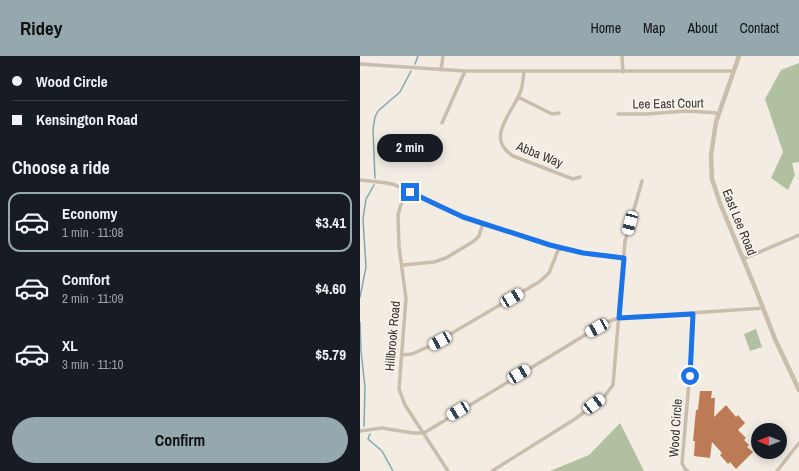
<!DOCTYPE html>
<meta charset="utf-8">
<style>
:root{--surface:#171b24;--page:#20242c;--text:#f1f3f6;--muted:#9ea1a6;--line:#363941;--accent:#95a8ae}
body{margin:0;font-family:"Archivo Narrow",sans-serif;background:var(--page);color:var(--text);height:100vh;display:flex;flex-direction:column;font-size:15px;white-space:nowrap}
*{box-sizing:border-box;margin:0}
p{font-size:13px;color:var(--muted)}
.icon{flex:none;width:22px;height:22px;fill:none;stroke:currentColor;stroke-width:2;stroke-linecap:round;stroke-linejoin:round}
.map{position:relative;flex:1;overflow:hidden}
.panel{display:flex;flex-direction:column;background:var(--surface);width:360px}
.panel>*{flex:none}
.top-card{display:grid;align-content:center;height:88px;padding:0 12px;background:var(--surface)}
.needle{width:26px;rotate:270deg}
.fabs{position:absolute;left:391px;top:367px;display:grid;gap:8px}
.fabs a{display:grid;place-items:center;width:36px;height:36px;border-radius:50%;background:var(--surface);box-shadow:0 2px 10px #0003;font-size:20px}
.end{position:absolute;width:18px;height:18px;margin:-9px;border:5px solid #1a73e8;background:#fff;box-shadow:0 0 0 2px #fff}
.from{border-radius:50%}
.bubble{position:absolute;height:28px;border-radius:14px;background:var(--surface);box-shadow:0 2px 10px #0003;font-size:13px;font-weight:800;line-height:28px;text-align:center}
.car{position:absolute;width:12px;height:24px;margin:-12px -6px;border-radius:5px;box-shadow:0 0 3px 1px #0007;background:linear-gradient(#fff 24%,#345 0 40%,#fff 0 76%,#345 0 86%,#fff 0)}
.top-card b{display:flex;align-items:center;gap:14px;height:38px;font-size:15px}
.top-card b+b{border-top:1px solid var(--line)}
.top-card i{width:10px;height:10px;background:var(--text)}
ul{padding:0;list-style:none}
li{display:flex;align-items:center;gap:12px;height:60px;margin:0 8px 6px;padding:0 4px;border:2px solid transparent;border-radius:12px}
li div{flex:1}
li b{display:block;font-size:15px}
li em{font-style:normal;font-weight:800}
li.active{border-color:var(--accent)}
li>.icon{width:36px;height:36px;stroke-width:1.5}
h2{padding:0 12px;font-size:18px;line-height:48px}
.action{display:flex;gap:8px;margin-top:auto;padding:8px 12px}
.action a{flex:1;height:46px;border-radius:24px;background:var(--accent);color:#111;font-size:16px;font-weight:800;line-height:46px;text-align:center}
header{display:flex;align-items:center;gap:24px;box-sizing:border-box;height:56px;padding:0 20px;background:var(--accent);color:#111}
header strong{font-size:19px}
nav{display:flex;gap:22px;margin-inline-start:auto;font-size:14px}
main{display:flex;flex:1;min-height:0}
.map>svg:first-child{display:block}
</style>
<header>
<strong>Ridey</strong>
<nav><a>Home</a><a>Map</a><a>About</a><a>Contact</a></nav>
</header>
<main>
<section class="panel">
<div class="top-card">
<b><i class="from"></i>Wood Circle</b>
<b><i></i>Kensington Road</b>
</div>
<h2>Choose a ride</h2>
<ul>
<li class="active"><svg class="icon" aria-label="car" viewBox="0 0 24 24"><path d="M5 17H2v-5l4-1 3-4h7l3 4 3 1v5h-3M9 17h6M6 11h13"/><circle cx="7" cy="17" r="2"/><circle cx="17" cy="17" r="2"/></svg><div><b>Economy</b><p>1 min · 11:08</p></div><em>$3.41</em></li>
<li><svg class="icon" aria-label="car" viewBox="0 0 24 24"><path d="M5 17H2v-5l4-1 3-4h7l3 4 3 1v5h-3M9 17h6M6 11h13"/><circle cx="7" cy="17" r="2"/><circle cx="17" cy="17" r="2"/></svg><div><b>Comfort</b><p>2 min · 11:09</p></div><em>$4.60</em></li>
<li><svg class="icon" aria-label="car" viewBox="0 0 24 24"><path d="M5 17H2v-5l4-1 3-4h7l3 4 3 1v5h-3M9 17h6M6 11h13"/><circle cx="7" cy="17" r="2"/><circle cx="17" cy="17" r="2"/></svg><div><b>XL</b><p>3 min · 11:10</p></div><em>$5.79</em></li>
</ul>
<div class="action"><a>Confirm</a></div>
</section>
<div class="map">
<svg width="439" height="415" viewBox="0 0 439 415">
<rect width="100%" height="100%" fill="#f2ece2"/>
<!-- green -->
<path fill="#b2c0a2" d="M439,7V106L432,107L435,119L428,134L411,122L423,96L405,43L421,14Z
M396,273L402,291L390,295L384,278Z
M260,367L284,415H190L229,399Z"/>
<g fill="none" stroke-linecap="round" stroke-linejoin="round">
<!-- stream -->
<path stroke="#83a6ad" stroke-width="1.5" d="M55,8L58,0
M15,122L13,73L15,61L18,55L40,36L51,15
M0,241L6,211L3,163L6,143L14,129
M0,266L1,295L5,331L4,370
M10,378L8,383L22,395L33,415"/>
</g>
<!-- building -->
<path fill="#bc7b55" d="M340,335H352L351,342H355L354,361L366,349L376,361L378,359L385,367L378,374L386,382L384,384L389,389L387,391L393,396L376,413L370,406L368,408L360,399L362,397L352,386L350,402L334,400L335,385H333L336,354H338Z"/>
<g fill="none" stroke-linecap="round" stroke-linejoin="round">
<!-- minor -->
<path stroke="#c9beae" stroke-width="3.5" d="M262,0L263,16
M0,8L105,15H373
M81,14L83,0
M164,16C163,23 163,30 160,37C151,59 125,82 153,100L213,123L220,121
M158,41L192,58L199,57
M258,58H287L326,55L358,57
M82,67L105,15
M0,124L27,127L35,129L73,148L103,161L199,192L223,197L264,202
M50,136L41,148L38,159L39,191L46,242L39,333L45,349L88,415
M383,203L439,179
M42,209L74,206L86,202L114,185L119,180L123,167
M42,299L52,298L70,290L179,226L189,217L199,192
M0,375L22,372L53,377H64L230,276L247,266L259,262L403,252
M132,415L215,363L244,341L253,329L265,185L282,125
M328,415L325,413L322,407L332,292L333,257
M417,415L439,387"/>
<!-- tertiary -->
<path stroke="#c9beae" stroke-width="4.5" d="M379,0L356,66L351,99L352,123L360,147L396,234L415,283L439,334"/>
</g>
<g fill="none" stroke-linecap="round" stroke-linejoin="round">
<!-- route -->
<path stroke="#1a73e8" stroke-width="5" d="M50,136L103,161L190,189L223,197L264,202L259,262L333,258L330,320"/>
</g>
<g text-anchor="middle" stroke-width="3" stroke-linejoin="round" paint-order="stroke">
<!-- street labels -->
<g font-size="13" fill="#39312c" stroke="#f9f6ee">
<text transform="translate(308 47) rotate(-1)" y="5">Lee East Court</text>
<text transform="translate(180 98) rotate(22)" y="5">Abba Way</text>
<text transform="translate(380 166) rotate(68)" y="5">East Lee Road</text>
<text transform="translate(32 280) rotate(-85)" y="5">Hillbrook Road</text>
<text transform="translate(315 372) rotate(-86)" y="5">Wood Circle</text>
</g>
</g>
</svg>
<div class="fabs">
<a><svg class="needle" viewBox="-14 -14 28 28"><path d="M0-13l5 13h-10z" fill="#e53935"/><path d="M0 13l5-13h-10z" fill="#9ea1a6"/></svg></a>
</div>
<i class="end from" style="left:330px;top:320px"></i>
<i class="end" style="left:50px;top:136px"></i>
<div class="bubble" style="left:17px;top:78px;width:66px">2 min</div>
<i class="car" style="left:270px;top:167px;rotate:195deg"></i>
<i class="car" style="left:152px;top:242px;rotate:59deg"></i>
<i class="car" style="left:237px;top:272px;rotate:241deg"></i>
<i class="car" style="left:80px;top:285px;rotate:241deg"></i>
<i class="car" style="left:159px;top:318px;rotate:59deg"></i>
<i class="car" style="left:234px;top:348px;rotate:53deg"></i>
<i class="car" style="left:98px;top:355px;rotate:239deg"></i>
</div>
</main>
